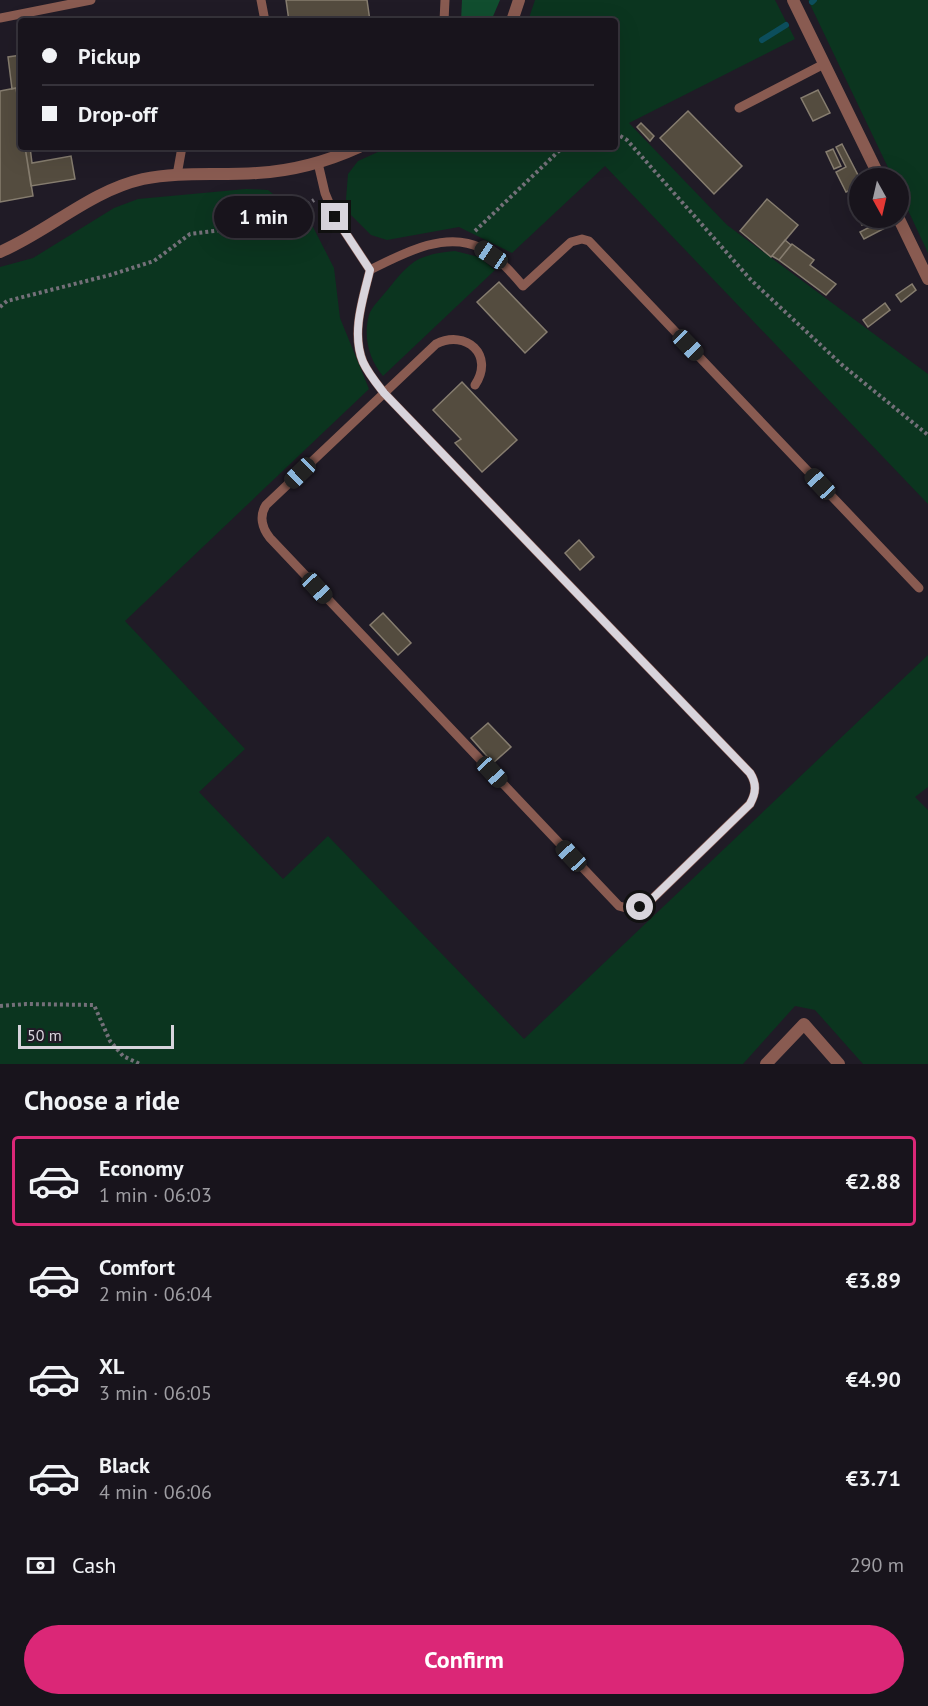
<!DOCTYPE html>
<meta charset="utf-8">
<style>
:root{--surface:#18141c;--page:#252129;--text:#f1f3f6;--muted:#9f9ea3;--line:#36333b;--accent:#db2777}
body{margin:0;font-family:"PT Sans",sans-serif;background:var(--page);color:var(--text);height:100vh;display:flex;flex-direction:column;font-size:22px;white-space:nowrap}
*{box-sizing:border-box;margin:0}
p{font-size:20px;color:var(--muted)}
.icon{flex:none;width:33px;height:33px;fill:none;stroke:currentColor;stroke-width:2;stroke-linecap:round;stroke-linejoin:round}
.map{position:relative;height:1064px;overflow:hidden}
.side{display:flex;flex-direction:column;background:var(--surface);flex:1}
.side>*{flex:none}
.guide{position:absolute;left:18px;top:18px;width:600px;height:132px;border-radius:6px;box-shadow:0 6px 24px #0002,0 0 0 2px var(--line);display:grid;align-content:center;height:132px;padding:0 24px;background:var(--surface)}
.needle{width:39px;rotate:172deg}
.buttons{position:absolute;left:849px;top:168px;display:grid;gap:12px}
.buttons a{display:grid;place-items:center;width:60px;height:60px;border-radius:50%;background:var(--surface);box-shadow:0 6px 24px #0002,0 0 0 2px var(--line);font-size:30px}
.scale{position:absolute;left:18px;bottom:15px;width:156px;box-sizing:border-box;padding-left:6px;border:3px solid #d8d4dc;border-top:0;font-size:16px;line-height:21px;white-space:nowrap;color:#d8d4dc;-webkit-text-stroke:4px #201b26;paint-order:stroke}
.end{position:absolute;width:27px;height:27px;margin:-14px;border:8px solid #d8d4dc;background:#111;box-shadow:0 0 0 3px #111}
.from{border-radius:50%}
.bubble{position:absolute;height:42px;border-radius:21px;background:var(--surface);box-shadow:0 6px 24px #0002,0 0 0 2px var(--line);font-size:20px;font-weight:700;line-height:42px;text-align:center}
.car{position:absolute;width:18px;height:36px;margin:-18px -9px;border-radius:8px;box-shadow:0 0 4px 2px #0007;background:linear-gradient(#222 24%,#8ab4d8 0 40%,#222 0 76%,#8ab4d8 0 86%,#222 0)}
.guide b{display:flex;align-items:center;gap:21px;height:57px;font-size:22px}
.guide b+b{border-top:2px solid var(--line)}
.guide i{width:15px;height:15px;background:var(--text)}
ul{padding:0;list-style:none}
li{display:flex;align-items:center;gap:18px;height:90px;margin:0 12px 9px;padding:0 12px;border:3px solid transparent;border-radius:6px}
li div{flex:1}
li b{display:block;font-size:22px}
li em{font-style:normal;font-weight:700}
li.selected{border-color:var(--accent)}
li>.icon{width:54px;height:54px;stroke-width:1.5}
h2{padding:0 24px;font-size:27px;line-height:72px}
.pay{display:flex;align-items:center;gap:15px;height:66px;padding:0 24px;font-size:22px}
.pay p{margin-inline-start:auto}
.button{display:flex;gap:12px;margin-top:auto;padding:12px 24px}
.button a{flex:1;height:69px;border-radius:36px;background:var(--accent);color:#fff;font-size:24px;font-weight:700;line-height:69px;text-align:center}
.map>svg:first-child{display:block}
</style>
<div class="map">
<svg width="928" height="1064" viewBox="0 0 928 1064">
<rect width="100%" height="100%" fill="#201b26"/>
<!-- green -->
<path fill="#0b351f" d="M535,0H775L795,39L629,123L727,225L928,374V504L605,166L512,253L459,227L387,240L371,235L349,213L346,199L348,174L358,161L389,147H615V21H528Z
M808,0H928V253L899,191L898,178H893Z
M246,189L268,190L312,225L334,268L340,318L369,389L125,621L245,749L199,792L283,879L328,836L524,1039L928,655V787L915,797L928,810V1064H863L815,1010L795,1006L743,1064H0V267L33,258L114,208L138,199Z
M455,251L479,257L495,270L383,376C369,359 363,337 369,315C372,306 383,296 389,288C397,278 407,265 419,259C430,254 442,252 455,251Z"/>
<!-- forest -->
<path fill="#114e2f" d="M462,0H500L491,21H461Z"/>
<g fill="none" stroke-linecap="round" stroke-linejoin="round">
<!-- stream -->
<path stroke="#0c4e5c" stroke-width="6" d="M812,2L814,0
M762,40L786,25"/>
</g>
<!-- building -->
<path fill="#544c3f" stroke="#867d6f" stroke-width="1.5" d="M286,0H367L370,21H289Z
M21,55V121L16,88L12,89L8,57Z
M16,88L21,121V147H25L33,196L0,202V91Z
M818,90L830,113L813,121L801,98Z
M688,111L742,166L714,194L660,138Z
M641,123L654,136L650,141L637,127Z
M842,144L860,179V186L846,192L836,172L846,167L836,147Z
M25,147H30L32,163L71,156L75,179L31,186Z
M833,149L841,166L834,169L826,152Z
M860,191V218H877L862,225L852,205L856,203L852,195Z
M767,199L798,225L771,257L740,231Z
M883,220L887,227L864,239L860,232Z
M785,240L791,245L779,260L772,256Z
M792,244L814,260L810,265L836,284L826,295L779,260Z
M499,282L547,332L525,353L477,302Z
M912,284L916,290L901,302L896,295Z
M885,303L890,310L868,327L863,320Z
M462,382L517,440L482,472L455,443L461,439L433,410Z
M579,540L594,557L580,570L565,553Z
M383,613L411,643L398,655L370,625Z
M488,723L511,747L493,763L471,738Z"/>
<g fill="none" stroke-linecap="round" stroke-linejoin="round">
<!-- path -->
<path stroke="#747079" stroke-width="4" stroke-dasharray="3 3" stroke-linecap="butt" d="M615,133L627,140L751,280L841,364L928,435
M475,231L563,147
M0,307L7,301L110,275L154,261L190,234L278,223L314,200
M0,1006L26,1004L94,1005L110,1041L123,1056L140,1064"/>
<!-- service -->
<path stroke="#895b51" stroke-width="9" d="M261,0L265,21
M0,18L91,0
M444,21L445,0
M739,108L824,64
M318,163L325,193L335,217L370,270C363,299 351,333 363,362C368,373 377,384 384,393L750,773C757,784 756,793 750,804L650,901C639,908 631,910 619,906L270,538C262,528 259,516 266,505L436,344C466,329 495,355 475,385
M177,175L182,147
M370,270C402,254 445,230 481,248C498,257 511,272 523,286L571,242L582,239L589,241L919,588"/>
<!-- minor -->
<path stroke="#895b51" stroke-width="12" d="M512,21L519,0
M0,252C49,231 90,191 143,179C180,171 219,176 257,173C293,171 326,162 359,147
M766,1064L804,1024L839,1064"/>
<!-- tertiary -->
<path stroke="#895b51" stroke-width="12" d="M793,0L880,178
M898,217L928,279"/>
</g>
<g fill="none" stroke-linecap="round" stroke-linejoin="round">
<!-- route -->
<path stroke="#d8d4dc" stroke-width="8" d="M335,217L370,270C363,299 351,333 363,362C368,373 377,384 384,393L750,773C757,784 756,793 750,804L650,901L640,907"/>
</g>
</svg>
<div class="buttons">
<a><svg class="needle" viewBox="-14 -14 28 28"><path d="M0-13l5 13h-10z" fill="#e53935"/><path d="M0 13l5-13h-10z" fill="#9f9ea3"/></svg></a>
</div>
<div class="scale">50 m</div>
<i class="end from" style="left:640px;top:907px"></i>
<i class="end" style="left:335px;top:217px"></i>
<div class="bubble" style="left:214px;top:196px;width:99px">1 min</div>
<i class="car" style="left:491px;top:255px;rotate:304deg"></i>
<i class="car" style="left:688px;top:345px;rotate:136deg"></i>
<i class="car" style="left:300px;top:473px;rotate:226deg"></i>
<i class="car" style="left:820px;top:484px;rotate:317deg"></i>
<i class="car" style="left:317px;top:588px;rotate:137deg"></i>
<i class="car" style="left:492px;top:772px;rotate:137deg"></i>
<i class="car" style="left:571px;top:856px;rotate:317deg"></i>
<div class="guide">
<b><i class="from"></i>Pickup</b>
<b><i></i>Drop-off</b>
</div>
</div>
<section class="side">
<h2>Choose a ride</h2>
<ul>
<li class="selected"><svg class="icon" aria-label="car" viewBox="0 0 24 24"><path d="M5 17H2v-5l4-1 3-4h7l3 4 3 1v5h-3M9 17h6M6 11h13"/><circle cx="7" cy="17" r="2"/><circle cx="17" cy="17" r="2"/></svg><div><b>Economy</b><p>1 min · 06:03</p></div><em>€2.88</em></li>
<li><svg class="icon" aria-label="car" viewBox="0 0 24 24"><path d="M5 17H2v-5l4-1 3-4h7l3 4 3 1v5h-3M9 17h6M6 11h13"/><circle cx="7" cy="17" r="2"/><circle cx="17" cy="17" r="2"/></svg><div><b>Comfort</b><p>2 min · 06:04</p></div><em>€3.89</em></li>
<li><svg class="icon" aria-label="car" viewBox="0 0 24 24"><path d="M5 17H2v-5l4-1 3-4h7l3 4 3 1v5h-3M9 17h6M6 11h13"/><circle cx="7" cy="17" r="2"/><circle cx="17" cy="17" r="2"/></svg><div><b>XL</b><p>3 min · 06:05</p></div><em>€4.90</em></li>
<li><svg class="icon" aria-label="car" viewBox="0 0 24 24"><path d="M5 17H2v-5l4-1 3-4h7l3 4 3 1v5h-3M9 17h6M6 11h13"/><circle cx="7" cy="17" r="2"/><circle cx="17" cy="17" r="2"/></svg><div><b>Black</b><p>4 min · 06:06</p></div><em>€3.71</em></li>
</ul>
<div class="pay"><svg class="icon" aria-label="cash" viewBox="0 0 24 24"><path d="M3 7h18v10H3z"/><circle cx="12" cy="12" r="2"/></svg>Cash<p>290 m</p></div>
<div class="button"><a>Confirm</a></div>
</section>
